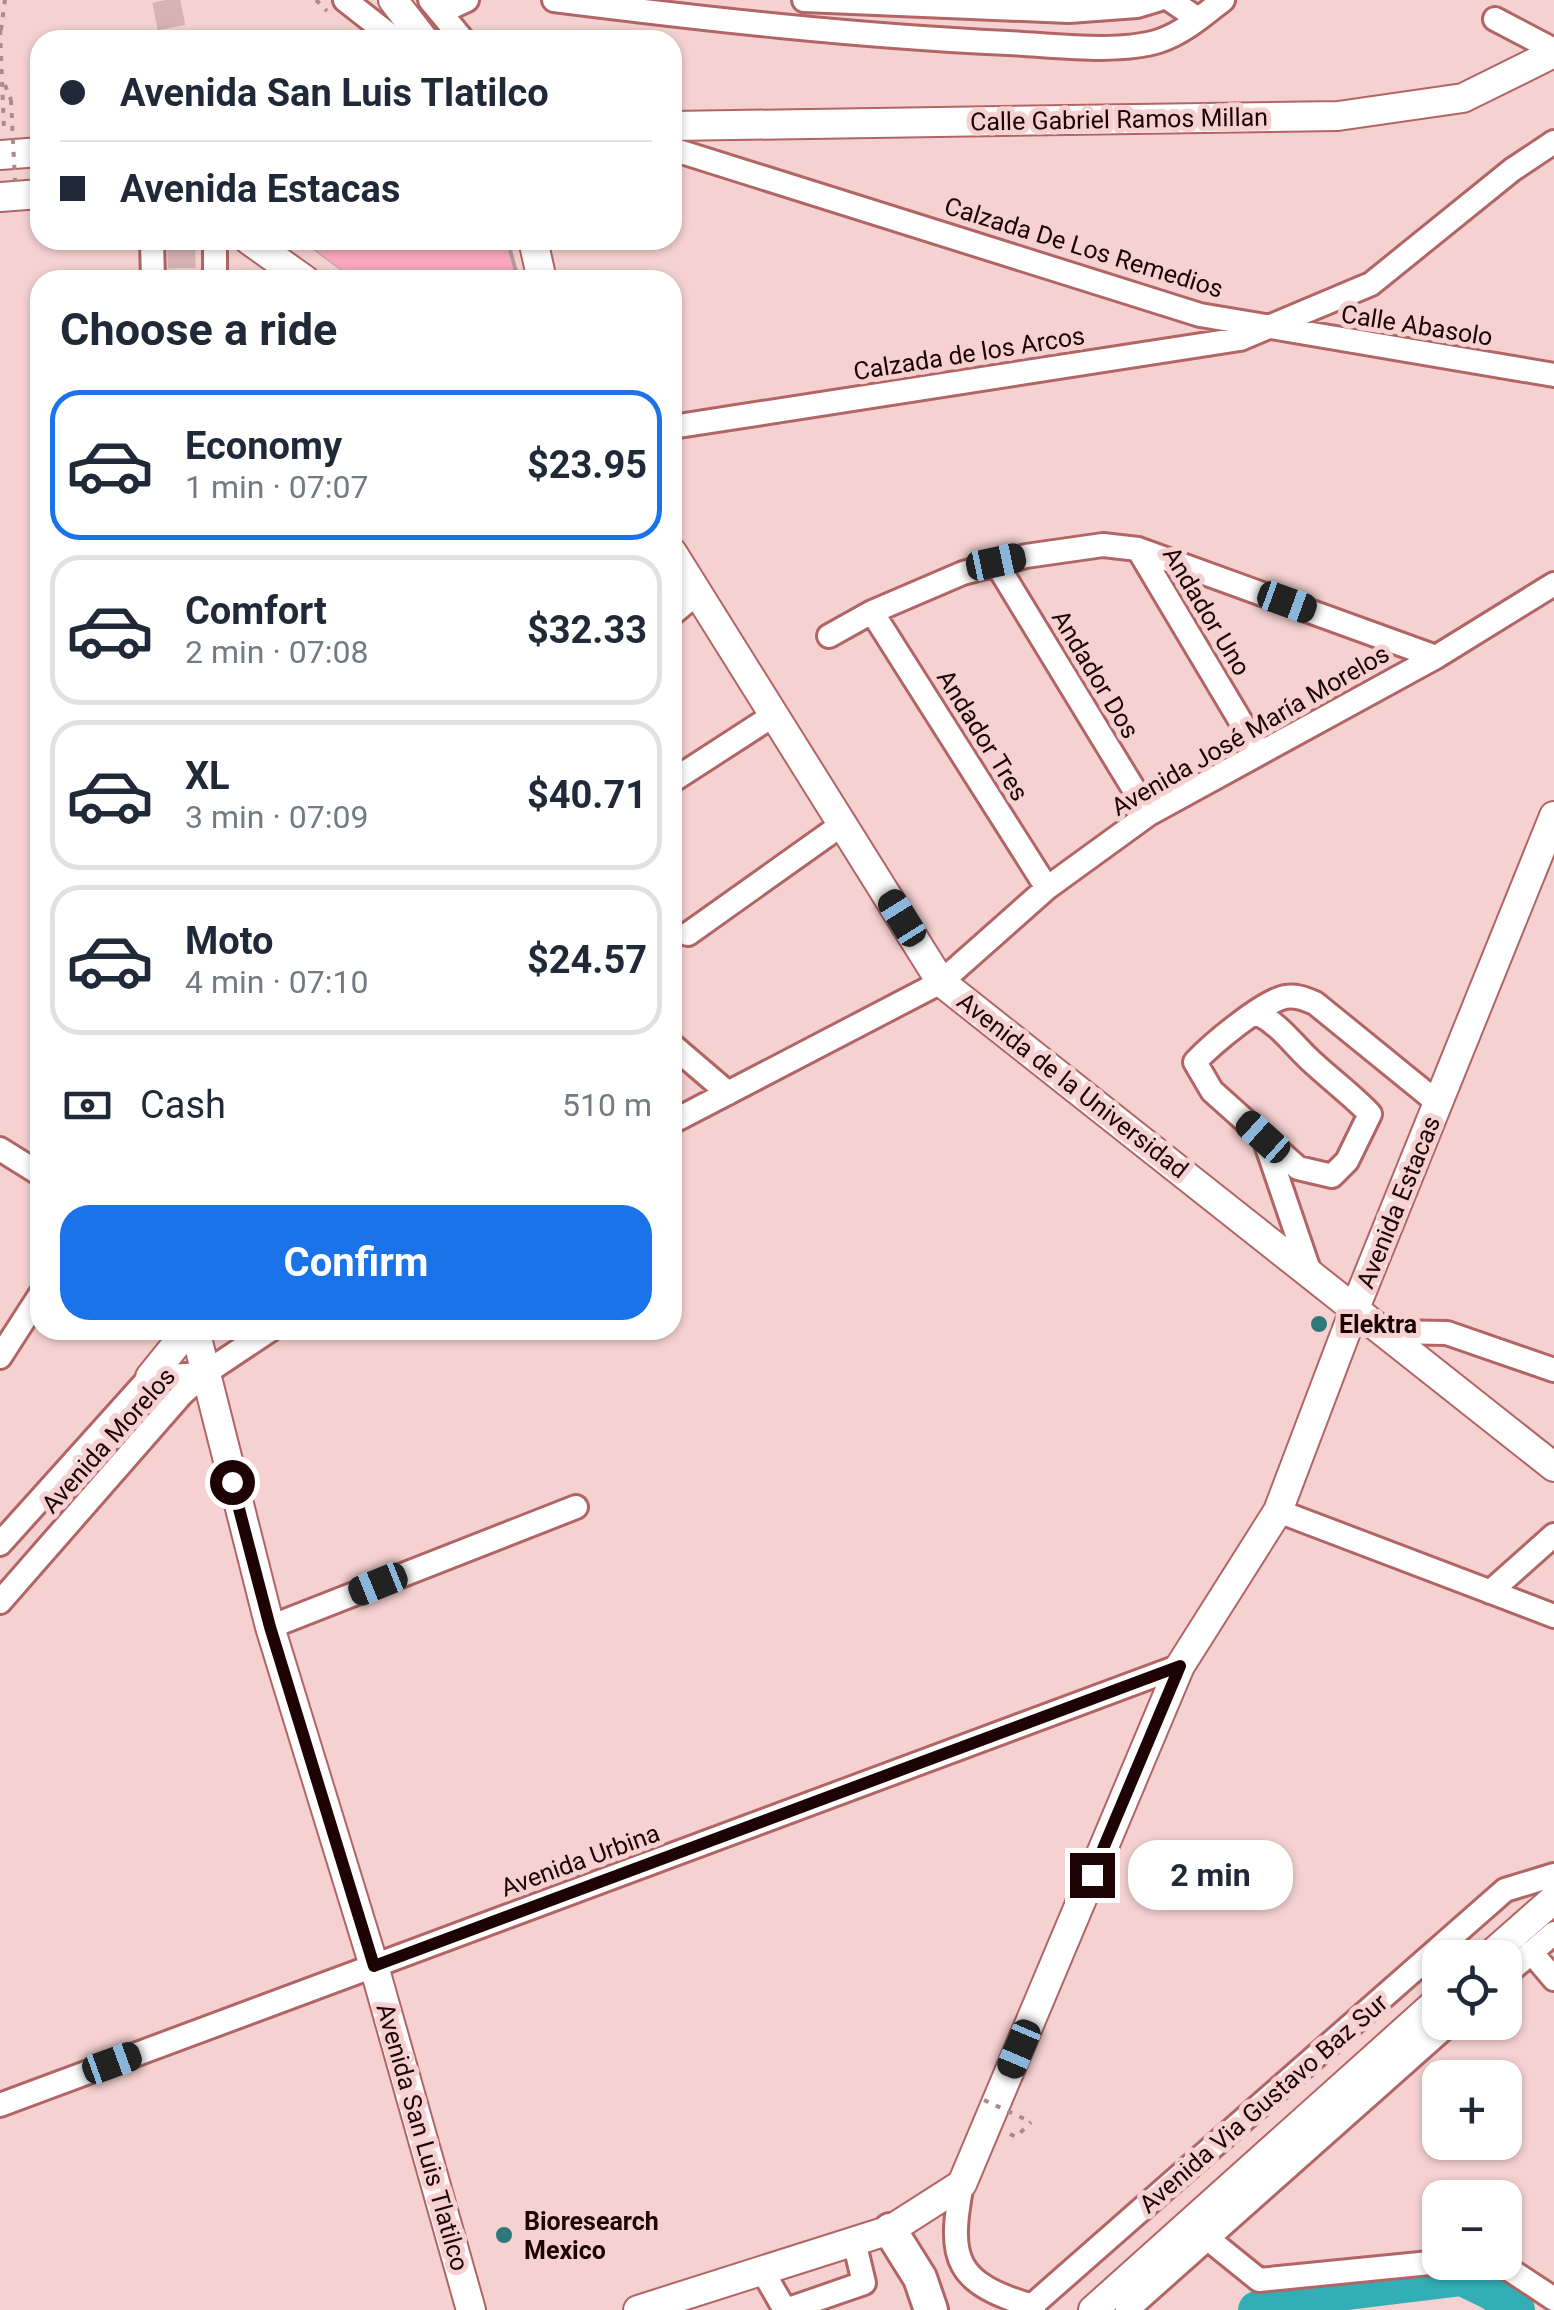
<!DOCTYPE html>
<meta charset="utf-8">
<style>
:root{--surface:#fff;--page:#f2f2f3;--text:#1f2937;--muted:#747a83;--line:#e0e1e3;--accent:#1a73e8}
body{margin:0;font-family:Roboto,sans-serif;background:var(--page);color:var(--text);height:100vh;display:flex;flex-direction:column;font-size:38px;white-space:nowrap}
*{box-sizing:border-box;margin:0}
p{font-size:32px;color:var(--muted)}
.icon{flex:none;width:55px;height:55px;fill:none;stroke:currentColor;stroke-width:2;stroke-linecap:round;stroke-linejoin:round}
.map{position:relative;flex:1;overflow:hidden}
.panel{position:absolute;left:30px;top:270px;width:652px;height:1070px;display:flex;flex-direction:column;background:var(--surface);border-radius:30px;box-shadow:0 2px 8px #0004}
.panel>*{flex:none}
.banner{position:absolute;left:30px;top:30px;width:652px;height:220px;border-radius:30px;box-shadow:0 2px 8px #0004;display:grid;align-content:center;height:220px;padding:0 30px;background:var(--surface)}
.fabs{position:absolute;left:1422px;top:1940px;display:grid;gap:20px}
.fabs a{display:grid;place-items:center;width:100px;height:100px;border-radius:20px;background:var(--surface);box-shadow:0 2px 8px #0004;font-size:50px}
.end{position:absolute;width:45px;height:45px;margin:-22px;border:12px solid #1d0304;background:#fff;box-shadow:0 0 0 5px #fff}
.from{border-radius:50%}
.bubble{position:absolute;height:70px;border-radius:30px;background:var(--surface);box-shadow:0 2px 8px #0004;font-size:32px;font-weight:700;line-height:70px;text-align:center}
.car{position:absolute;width:30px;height:60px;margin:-30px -15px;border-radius:12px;box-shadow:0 0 8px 2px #0007;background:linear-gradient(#222 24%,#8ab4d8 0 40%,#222 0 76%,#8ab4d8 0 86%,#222 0)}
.banner b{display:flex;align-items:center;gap:35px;height:95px;font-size:38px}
.banner b+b{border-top:2px solid var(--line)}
.banner i{width:25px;height:25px;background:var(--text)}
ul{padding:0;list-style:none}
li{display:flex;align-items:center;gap:30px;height:150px;margin:0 20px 15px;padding:0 10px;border:5px solid var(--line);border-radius:30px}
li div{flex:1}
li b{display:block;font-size:38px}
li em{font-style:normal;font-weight:700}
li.on{border-color:var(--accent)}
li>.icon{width:90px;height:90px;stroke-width:1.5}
h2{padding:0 30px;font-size:45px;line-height:120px}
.pay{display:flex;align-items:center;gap:25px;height:110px;padding:0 30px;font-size:38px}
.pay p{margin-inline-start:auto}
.button{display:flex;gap:20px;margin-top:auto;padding:20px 30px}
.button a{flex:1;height:115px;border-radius:30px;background:var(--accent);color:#fff;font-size:40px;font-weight:700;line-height:115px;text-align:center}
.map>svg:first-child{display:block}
</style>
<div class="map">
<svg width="1554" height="2310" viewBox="0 0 1554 2310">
<defs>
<filter id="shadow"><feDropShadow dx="6" dy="6" stdDeviation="0" flood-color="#0004"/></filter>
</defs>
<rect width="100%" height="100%" fill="#f5d2d1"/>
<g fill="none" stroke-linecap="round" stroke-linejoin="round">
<!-- river -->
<path stroke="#32afb6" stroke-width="38" d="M1257,2310L1297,2297L1462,2277L1493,2292L1516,2310"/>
</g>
<!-- building -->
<path fill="#f9a9bf" filter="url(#shadow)" d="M302,240H505L516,280H356Z"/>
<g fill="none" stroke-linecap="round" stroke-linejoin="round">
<!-- major-tunnel -->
<path stroke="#d5b3b2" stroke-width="28" stroke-dasharray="28 14" stroke-linecap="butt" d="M166,0L174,40
M181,240L182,280"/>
<!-- minor casing -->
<g stroke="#b16564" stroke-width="28">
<path id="minor" d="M345,0L396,40
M430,0L463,40
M554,0C705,19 855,36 1008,43C1053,45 1117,54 1159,41C1183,33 1204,15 1223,0
M804,0L1069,11L1137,6L1157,0
M1170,0L1198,19
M441,12L467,0
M1495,19L1554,50
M672,149L1200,315L1554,375
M152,240L153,280
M215,240V280
M672,427L1240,339L1371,284L1512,170L1554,142
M1138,549L1259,752
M996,563L1149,814
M872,612L1047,888
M672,614L697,593
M829,636L872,612L963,573L1026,556L1103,545L1138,549L1436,657
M672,781L774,715
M688,934L844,823
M1257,1013C1280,1025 1292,1043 1310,1060C1330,1079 1351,1094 1370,1114L1347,1161L1332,1176L1298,1168L1212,1091L1195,1062C1212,1044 1262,1002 1285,997C1296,995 1305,999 1315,1003L1438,1103
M672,1045L728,1093
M672,1122L941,982L1047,888L1149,814L1436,657L1554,584
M1265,1141L1309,1270
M0,1149L40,1174
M1385,1332L1447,1333L1554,1370
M0,1357L40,1295
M1278,1511L1554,1616
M0,1544L150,1377L204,1374
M1490,1592L1554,1535
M0,1602L181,1395L204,1374L270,1330
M270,1627L576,1507
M1531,1952L1554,1979
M1505,1975L1554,1933
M0,2105L1180,1666
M962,2184C947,2261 956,2283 1032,2306L1034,2310
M1207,2238L1259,2280L1440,2262
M1498,2262L1554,2299
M762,2270L785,2310
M786,2310L864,2283L854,2241
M1027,2310L1505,1890L1554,1875
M1127,2310L1451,2022"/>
</g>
<!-- major casing -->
<g stroke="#b16564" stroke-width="32">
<path id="major" d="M393,0L424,40
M672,126L1338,116L1463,98L1554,53
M0,155L40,152
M0,197L40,194
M249,240L305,280
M533,240L542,280
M672,552L941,982L1554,1467
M195,1330L270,1627L374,1966L471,2310
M150,1377L188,1330
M1487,1958L1554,1899
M638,2310L890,2230L962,2184L1180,1666L1278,1511L1355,1308L1554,816
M1093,2310L1440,1999"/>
</g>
<!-- highway casing -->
<g stroke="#b16564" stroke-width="38">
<path id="highway" d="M890,2230L920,2278L931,2310"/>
</g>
<!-- path -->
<path stroke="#aa8a8a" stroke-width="4" stroke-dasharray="5 8" stroke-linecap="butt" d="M316,0L327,11
M0,30L4,130
M1,30L5,0
M5,85L11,100
M1010,2134L1016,2137L1031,2122"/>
<!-- minor -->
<use href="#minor" stroke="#fff" stroke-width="22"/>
<!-- major -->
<use href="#major" stroke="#fff" stroke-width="28"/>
<!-- highway -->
<use href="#highway" stroke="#fff" stroke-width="32"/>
<!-- path-bridge -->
<path stroke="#aa8a8a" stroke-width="4" stroke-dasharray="5 8" stroke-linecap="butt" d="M11,100L15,181
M984,2100L1031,2122"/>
</g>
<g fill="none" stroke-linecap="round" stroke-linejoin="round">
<!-- route -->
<path stroke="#1d0304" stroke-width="12" d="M232,1482L270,1627L374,1966L1180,1666L1092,1875"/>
</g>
<!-- markers -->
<g fill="#2e787c" stroke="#f5d2d1" stroke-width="4">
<circle cx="1319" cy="1324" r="10"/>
<circle cx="504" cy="2235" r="10"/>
</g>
<g text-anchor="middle" stroke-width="10" stroke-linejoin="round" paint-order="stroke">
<!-- street labels -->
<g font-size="25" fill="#1d0304" stroke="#f5d2d1">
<text transform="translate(1119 119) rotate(-1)" y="9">Calle Gabriel Ramos Millan</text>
<text transform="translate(1084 247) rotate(17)" y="9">Calzada De Los Remedios</text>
<text transform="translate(1417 325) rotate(9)" y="9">Calle Abasolo</text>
<text transform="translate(969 353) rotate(-9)" y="9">Calzada de los Arcos</text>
<text transform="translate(1207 611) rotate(59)" y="9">Andador Uno</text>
<text transform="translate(1096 674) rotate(59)" y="9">Andador Dos</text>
<text transform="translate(1250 730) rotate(-30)" y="9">Avenida José María Morelos</text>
<text transform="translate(983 735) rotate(58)" y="9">Andador Tres</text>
<text transform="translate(1073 1085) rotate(38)" y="9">Avenida de la Universidad</text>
<text transform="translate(1398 1202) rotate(-68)" y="9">Avenida Estacas</text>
<text transform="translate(108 1440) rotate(-48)" y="9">Avenida Morelos</text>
<text transform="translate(580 1860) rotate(-20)" y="9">Avenida Urbina</text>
<text transform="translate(1263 2103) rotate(-41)" y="9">Avenida Via Gustavo Baz Sur</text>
<text transform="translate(423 2137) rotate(74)" y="9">Avenida San Luis Tlatilco</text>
</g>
<!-- poi labels -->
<g font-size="25" font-weight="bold" fill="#1d0304" stroke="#f5d2d1" text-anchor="start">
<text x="1339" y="1333">Elektra</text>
<text x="524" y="2230">Bioresearch<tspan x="524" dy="29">Mexico</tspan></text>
</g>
</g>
</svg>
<div class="fabs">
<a><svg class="icon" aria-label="locate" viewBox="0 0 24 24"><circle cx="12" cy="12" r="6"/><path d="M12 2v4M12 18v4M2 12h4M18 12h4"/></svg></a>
<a>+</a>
<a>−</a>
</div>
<i class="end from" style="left:232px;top:1482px"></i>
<i class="end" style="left:1092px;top:1875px"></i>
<div class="bubble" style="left:1128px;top:1840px;width:165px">2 min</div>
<i class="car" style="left:996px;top:562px;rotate:78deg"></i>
<i class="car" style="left:1287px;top:602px;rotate:110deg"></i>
<i class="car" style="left:902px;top:918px;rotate:328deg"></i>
<i class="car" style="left:1263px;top:1137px;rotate:312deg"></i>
<i class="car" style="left:378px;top:1584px;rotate:248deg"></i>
<i class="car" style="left:1019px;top:2049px;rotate:203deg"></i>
<i class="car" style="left:112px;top:2063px;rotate:70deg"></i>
<div class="banner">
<b><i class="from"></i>Avenida San Luis Tlatilco</b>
<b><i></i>Avenida Estacas</b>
</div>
<section class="panel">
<h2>Choose a ride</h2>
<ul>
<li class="on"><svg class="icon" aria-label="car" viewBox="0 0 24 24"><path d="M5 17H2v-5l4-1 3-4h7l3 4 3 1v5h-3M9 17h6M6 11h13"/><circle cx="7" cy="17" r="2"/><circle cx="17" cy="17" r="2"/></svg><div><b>Economy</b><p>1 min · 07:07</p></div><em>$23.95</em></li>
<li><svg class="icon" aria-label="car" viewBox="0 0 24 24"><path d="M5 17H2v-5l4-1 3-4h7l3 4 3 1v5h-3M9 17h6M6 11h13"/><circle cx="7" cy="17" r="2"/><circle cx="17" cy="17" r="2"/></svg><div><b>Comfort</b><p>2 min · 07:08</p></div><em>$32.33</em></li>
<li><svg class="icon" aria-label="car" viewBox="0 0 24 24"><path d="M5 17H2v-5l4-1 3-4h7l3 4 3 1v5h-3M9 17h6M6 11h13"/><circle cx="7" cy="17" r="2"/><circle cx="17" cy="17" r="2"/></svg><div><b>XL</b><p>3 min · 07:09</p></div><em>$40.71</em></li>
<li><svg class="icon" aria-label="car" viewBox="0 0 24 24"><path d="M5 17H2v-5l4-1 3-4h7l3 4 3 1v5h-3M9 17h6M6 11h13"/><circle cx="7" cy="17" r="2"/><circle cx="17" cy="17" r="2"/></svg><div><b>Moto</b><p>4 min · 07:10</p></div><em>$24.57</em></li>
</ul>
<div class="pay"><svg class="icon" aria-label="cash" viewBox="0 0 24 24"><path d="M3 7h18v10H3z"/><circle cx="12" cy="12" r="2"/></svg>Cash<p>510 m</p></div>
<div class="button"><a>Confirm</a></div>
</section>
</div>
